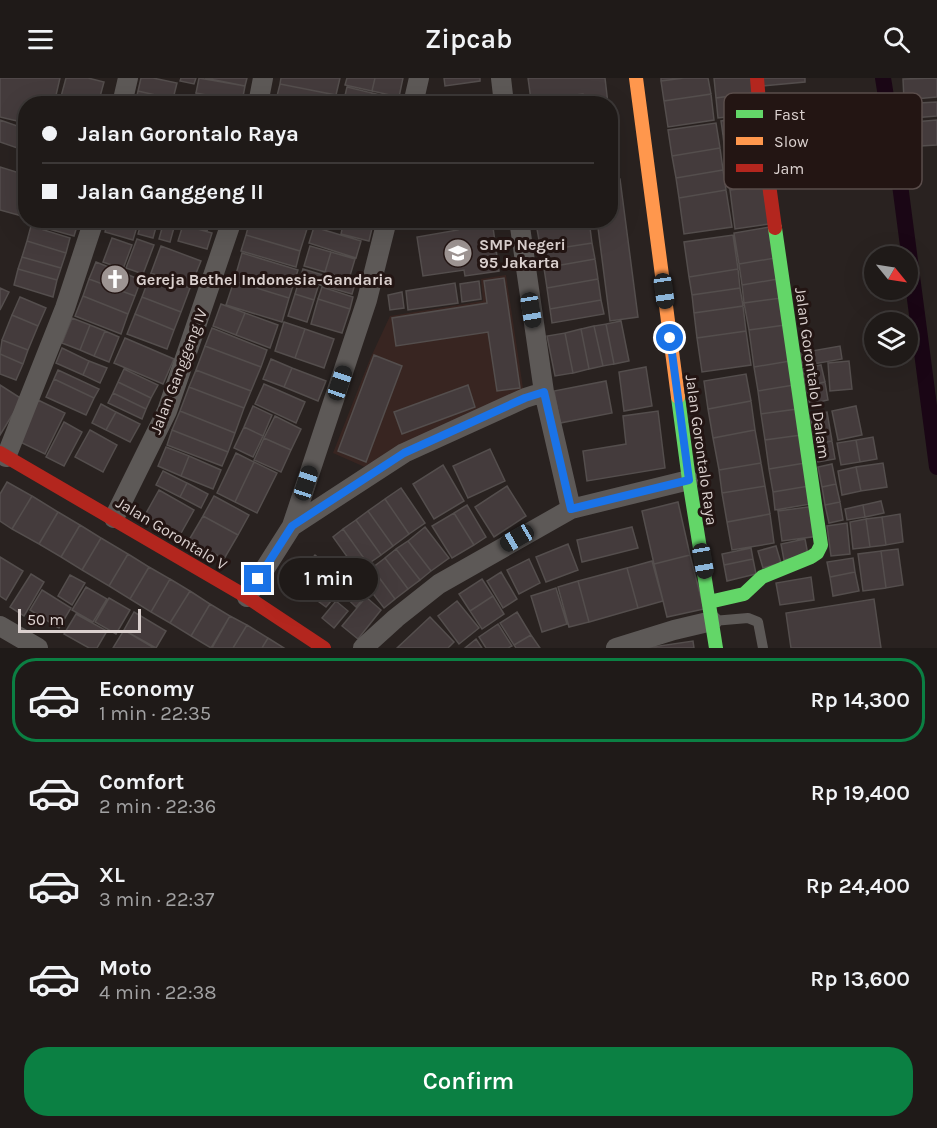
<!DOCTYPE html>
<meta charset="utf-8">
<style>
:root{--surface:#1f1a18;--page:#2c2725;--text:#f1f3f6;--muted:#a1a1a2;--line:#3c3837;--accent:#0b8043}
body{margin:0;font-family:Karla,sans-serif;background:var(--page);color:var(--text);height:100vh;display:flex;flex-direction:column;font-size:22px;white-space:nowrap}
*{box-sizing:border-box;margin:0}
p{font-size:20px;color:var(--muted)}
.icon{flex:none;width:33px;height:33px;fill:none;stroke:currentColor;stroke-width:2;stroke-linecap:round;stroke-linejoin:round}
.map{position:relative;height:570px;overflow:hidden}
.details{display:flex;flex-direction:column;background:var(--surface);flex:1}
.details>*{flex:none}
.banner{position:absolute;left:18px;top:18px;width:600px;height:132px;border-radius:24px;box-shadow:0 6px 24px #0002,0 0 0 2px var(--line);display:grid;align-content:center;height:132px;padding:0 24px;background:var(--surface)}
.needle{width:39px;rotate:120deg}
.buttons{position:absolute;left:864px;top:168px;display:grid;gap:12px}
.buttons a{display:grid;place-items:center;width:54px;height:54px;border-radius:50%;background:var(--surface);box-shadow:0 6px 24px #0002,0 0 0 2px var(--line);font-size:30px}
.scale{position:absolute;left:18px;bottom:15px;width:123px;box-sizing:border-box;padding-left:6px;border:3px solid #dbd1cf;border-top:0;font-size:16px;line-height:21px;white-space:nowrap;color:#dbd1cf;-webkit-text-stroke:4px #231513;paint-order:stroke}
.end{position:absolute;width:27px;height:27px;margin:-14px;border:8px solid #1a73e8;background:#fff;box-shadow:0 0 0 3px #fff}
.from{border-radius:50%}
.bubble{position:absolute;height:42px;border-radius:21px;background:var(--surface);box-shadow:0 6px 24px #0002,0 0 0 2px var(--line);font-size:20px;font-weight:600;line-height:42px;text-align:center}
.car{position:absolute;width:18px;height:36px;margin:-18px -9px;border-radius:8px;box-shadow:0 0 4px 2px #0007;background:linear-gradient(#222 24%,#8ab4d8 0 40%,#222 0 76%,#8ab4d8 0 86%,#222 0)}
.banner b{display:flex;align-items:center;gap:21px;height:57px;font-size:22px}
.banner b+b{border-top:2px solid var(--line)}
.banner i{width:15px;height:15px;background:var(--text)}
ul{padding:10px 0 0;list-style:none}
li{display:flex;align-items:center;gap:18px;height:84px;margin:0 12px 9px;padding:0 12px;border:3px solid transparent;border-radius:24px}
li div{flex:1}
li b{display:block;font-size:22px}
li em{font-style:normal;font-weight:600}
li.on{border-color:var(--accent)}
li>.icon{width:54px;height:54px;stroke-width:1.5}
.cta{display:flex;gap:12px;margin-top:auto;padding:12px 24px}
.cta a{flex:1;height:69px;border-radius:24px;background:var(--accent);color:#fff;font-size:24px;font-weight:600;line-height:69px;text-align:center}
header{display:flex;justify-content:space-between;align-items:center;height:78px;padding:0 24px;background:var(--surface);font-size:27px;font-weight:600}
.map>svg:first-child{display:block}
</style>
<header><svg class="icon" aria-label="menu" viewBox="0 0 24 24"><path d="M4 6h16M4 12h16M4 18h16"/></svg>Zipcab<svg class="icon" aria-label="search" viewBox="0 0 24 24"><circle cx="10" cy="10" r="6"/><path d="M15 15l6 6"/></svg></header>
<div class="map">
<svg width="937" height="570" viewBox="0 0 937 570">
<rect width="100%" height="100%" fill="#292220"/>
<!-- built -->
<path fill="#382521" d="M506,197L524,317L367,390L333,375L370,281L390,238L483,223L481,201Z"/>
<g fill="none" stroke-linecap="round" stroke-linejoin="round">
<!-- canal -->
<path stroke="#1a0615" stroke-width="16" d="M883,0L899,99L937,389"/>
</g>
<!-- building -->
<path fill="#443b3c" stroke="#544e4d" stroke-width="1.5" d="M0,0H60L54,26H26V45L0,39Z
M66,0H88L104,4L98,26H59Z
M141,0H153L177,5L173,21L138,13Z
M181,0H196L194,6L180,3Z
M199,0L245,8L242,24L196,15Z
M205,0H247L245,8Z
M281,0H340L336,17L280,6Z
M347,0H375L372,13L345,7Z
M375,0H403L399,19L372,13Z
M444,0H480V3L445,8Z
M528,0H605L608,26H584L583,16L531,22Z
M661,0H684L661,3Z
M684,0H708L711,16L664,23L661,3Z
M714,0H751L753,15L716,20Z
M761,0H805V4L762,8Z
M937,0V19L904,22L903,1Z
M280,6L336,17L334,26H275Z
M347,9L372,15L370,26H343Z
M138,13L173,21L172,26H135Z
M196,15L242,24L194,26Z
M372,15L397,21L396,26H370Z
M753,15L755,36L718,40L716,20Z
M711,16L714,42L668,49L664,23Z
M175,21L193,25L192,26H174Z
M937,24V38L901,41L900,26Z
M754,38L756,52L723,57L721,43Z
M0,42L26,51V73L0,64Z
M937,42V67L904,69L902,45Z
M716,45L720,70L672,78L668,52Z
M756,52L760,80L726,84L723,57Z
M610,54L614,92L610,93Z
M720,70L723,92L676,100L672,78Z
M760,80L763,108L730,112L726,84Z
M0,89L26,97V126L22,138L0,132Z
M723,92L726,112L679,120L676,100Z
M620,101L638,239L610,243L597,142H610V102Z
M763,108L769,146L735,151L730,112Z
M726,112L732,149L684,156L679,120Z
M29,142H47L45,150L29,146Z
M47,142H79L74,158L45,150Z
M108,142H139L133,162L105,154Z
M142,142H158L153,160L138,156Z
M178,142H211L207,153Z
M250,142H279L307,151L300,173L246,157Z
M290,142H311L310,148Z
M314,142H340L338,150Z
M344,142H374L369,163L341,156Z
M457,142H492L499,193L465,198L464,192L423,198L417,159L458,152Z
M589,142L592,165L541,173L537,151Z
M164,143L175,146L170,164L159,161Z
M183,147L212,155L207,171L178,163Z
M31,148L70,160L66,175L27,163Z
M314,149L361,163L356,180L309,165Z
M770,149L775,180L739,186L734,155Z
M246,157L300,173L296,189L241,173Z
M733,157L738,191L689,199L684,164Z
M112,160L132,167L123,191L103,184Z
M137,161L154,167L143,196L126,190Z
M27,163L66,175L61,190L22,179Z
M592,165L595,181L544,190L541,173Z
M161,168L201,183L190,210L151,195Z
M310,168L331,174L325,194L304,188Z
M331,174L355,181L349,201L325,194Z
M242,175L298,192L289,220L234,203Z
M22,179L61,190L57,202L18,191Z
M775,180L778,201L742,207L739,186Z
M595,181L598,201L547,210L544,190Z
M96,184L141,202L135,218L89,201Z
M18,191L57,202L53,219L14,207Z
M303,191L323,197L320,207L300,201Z
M738,191L740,210L692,217L689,199Z
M151,195L190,210L181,234L142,219Z
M323,197L355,206L352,216L320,207Z
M504,200L520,310L497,313L488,254L396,268L392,240L487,225L484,203Z
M89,201L135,218L128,236L83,218Z
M598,201L601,222L550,231L547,210Z
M778,201L781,220L744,225L742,207Z
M234,203L289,220L282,244L226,227Z
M299,203L318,209L314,222L295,216Z
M479,203L481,221L462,224L460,206Z
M455,205L458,225L408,232L406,213Z
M322,209L353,219L350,231L318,221Z
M0,210L9,214L0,232Z
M740,210L743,228L694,235L692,217Z
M402,214L404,230L390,232L388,217Z
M295,216L314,222L307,244L288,238Z
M83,218L128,236L121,256L75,238Z
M20,219L46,230L38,248L12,237Z
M142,219L181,234L174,252L135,236Z
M781,220L785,247L749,252L744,225Z
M318,221L350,231L342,255L311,246Z
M601,222L604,236L552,245L550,231Z
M221,226L245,235L236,257L213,248Z
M743,228L746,253L697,260L694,235Z
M245,235L278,247L270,270L236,257Z
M135,236L174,252L167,271L127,256Z
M12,237L38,248L28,272L2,262Z
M72,240L90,247L80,272L62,265Z
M621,243L629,283L614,286L606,246Z
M284,244L305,251L295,280L275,273Z
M606,246L614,286L603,288L594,248Z
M90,247L105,253L94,278L80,272Z
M785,247L790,283L754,289L749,252Z
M594,248L603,288L589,291L581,251Z
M212,250L267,272L261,289L205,268Z
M305,251L334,261L324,290L295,280Z
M581,251L589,291L573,295L565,255Z
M105,253L119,259L109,284L94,278Z
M746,253L751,287L702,294L697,260Z
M565,255L573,295L555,298L547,258Z
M125,260L174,281L163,306L114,285Z
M2,262L28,272L23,286L0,276Z
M205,268L261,289L251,313L196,292Z
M840,268L842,281L802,288L800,275Z
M62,270L89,283L83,297L56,285Z
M0,276L23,286L16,302L0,296Z
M374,277L402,288L366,384L338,373Z
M271,281L292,290L284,309L263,301Z
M89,283L107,290L100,305L83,297Z
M790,283L794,307L758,313L754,289Z
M849,283L852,311L830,313L828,285Z
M821,287L825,304L806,308L803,291Z
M646,289L652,328L624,333L619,294Z
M292,290L326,303L318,323L284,309Z
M124,291L158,307L151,320L118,304Z
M58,292L99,311L94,320L54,301Z
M196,292L251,313L244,330L189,309Z
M746,296L751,323L708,331L704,303Z
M54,301L94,320L86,337L46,319Z
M606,303L612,335L560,345L554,313Z
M118,304L151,320L146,331L113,315Z
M825,304L828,322L810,326L806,308Z
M264,306L305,324L296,345L255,326Z
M0,307L22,321L0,357Z
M468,307L475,329L402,356L394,334Z
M794,307L797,331L761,336L758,313Z
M189,309L244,330L235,355L180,333Z
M113,315L146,331L142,341L108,325Z
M38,322L65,335L45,376L18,363Z
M751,323L755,352L713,360L708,331Z
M101,326L116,334L106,352L92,345Z
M253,328L272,337L263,358L244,349Z
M856,328L862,357L838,362L832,333Z
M797,331L801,357L765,362L761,336Z
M180,333L235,355L228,374L172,352Z
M658,333L665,390L587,403L583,373L626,366L623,338Z
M116,334L140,346L130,364L106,352Z
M827,334L832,363L815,366L810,337Z
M275,338L301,351L291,372L264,360Z
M64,344L82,354L64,388L46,379Z
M244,349L263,358L253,379L234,370Z
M90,352L117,367L103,394L75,379Z
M172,352L228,374L222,388L167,367Z
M755,352L761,385L719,392L713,360Z
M801,357L805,385L769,391L765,362Z
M873,359L877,381L860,384L856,362Z
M264,360L291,372L281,394L254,382Z
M856,362L860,384L841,387L837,365Z
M832,363L835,381L818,384L815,366Z
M166,369L189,378L181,398L158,388Z
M490,371L505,403L468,420L453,388Z
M236,375L254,384L235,424L217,415Z
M189,378L221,392L213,411L181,398Z
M254,384L277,395L257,435L235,424Z
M761,385L765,408L722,415L719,392Z
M805,385L809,408L773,414L769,391Z
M883,385L887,409L861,413L856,389Z
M832,386L836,406L822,409L818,389Z
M443,387L464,423L434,441L413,406Z
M856,389L861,413L842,417L838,393Z
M163,393L187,405L180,419L156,407Z
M7,404L32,418L12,451L0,443V416Z
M187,405L208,416L201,430L180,419Z
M836,406L840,424L825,427L822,409Z
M507,408L526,438L494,459L475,429Z
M765,408L770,436L727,444L722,415Z
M809,408L811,426L775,432L773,414Z
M401,410L425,445L409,456L385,421Z
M159,412L194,432L180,457L145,437Z
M32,418L58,434L39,466L12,451Z
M214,418L249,437L238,457L203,438Z
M385,421L409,456L393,468L368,433Z
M881,423L884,435L865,439L863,427Z
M678,424L690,477L654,486L642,433Z
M840,424L843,442L829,445L825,427Z
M467,427L486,459L474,467L454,435Z
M863,427L865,439L847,442L845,431Z
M815,428L819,458L782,463L778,433Z
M368,433L393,468L381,477L356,442Z
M58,434L80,447L61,479L39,466Z
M454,435L474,467L452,480L432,448Z
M770,436L774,465L732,472L727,444Z
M900,436L903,464L886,467L882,439Z
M203,438L238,457L224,481L189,462Z
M882,439L886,467L870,469L866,441Z
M866,441L870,469L853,471L850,444Z
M356,442L381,477L368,486L343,451Z
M847,445L850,476L831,478L827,448Z
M80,447L101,460L82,492L61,479Z
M425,449L449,480L431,493L408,463Z
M632,449L638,470L582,484L577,462Z
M343,451L368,486L358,494L333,459Z
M101,460L128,476L109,508L82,492Z
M805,461L808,477L784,482L781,466Z
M408,463L431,493L420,502L396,471Z
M568,466L578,492L546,504L536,479Z
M776,468L781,485L763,490L758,473Z
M751,470L753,481L724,487L722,476Z
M396,471L420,502L408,511L385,480Z
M898,471L903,507L886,510L881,473Z
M881,473L886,510L863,513L858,476Z
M128,476L149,489L130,521L109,508Z
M315,477L336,494L317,519L295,501Z
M690,477L704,531L667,539L654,486Z
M0,479L23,493L6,522L0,518Z
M385,480L408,511L395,521L372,490Z
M853,480L855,494L830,499L827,484Z
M529,481L540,505L519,516L507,492Z
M753,481L756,496L727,503L724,487Z
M652,483L663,523L638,530L627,490Z
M149,489L170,501L151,534L130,521Z
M372,490L395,521L384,530L360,499Z
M627,490L638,530L589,544L578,503Z
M501,494L517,521L503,530L487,503Z
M855,494L859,513L833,518L830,499Z
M31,496L44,504L24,538L10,529Z
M70,497L85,505L72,527L58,518Z
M811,499L814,522L780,527L776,505Z
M170,501L190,513L170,545L151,534Z
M353,501L368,515L356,529L341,515Z
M482,501L493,518L470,533L459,516Z
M578,503L589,544L569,549L558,509Z
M86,509L107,521L93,544L72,532Z
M329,509L337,516L326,529L318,523Z
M556,510L567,546L542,554L531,518Z
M42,512L71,530L59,550L30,532Z
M190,513L210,526L191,558L170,545Z
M493,518L504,536L482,551L470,533Z
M366,519L381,532L358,561L342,548Z
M109,520L130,532L116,556L95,544Z
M874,521L881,570H791L786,535Z
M336,523L348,533L334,550L322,540Z
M457,523L479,550L459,566L438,538Z
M210,526L230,538L211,570L191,558Z
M134,534L166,553L156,570L124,552Z
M517,534L531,557L514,567L500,545Z
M76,536L107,553L97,570H89L64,556Z
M230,538L247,547L233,570H212Z
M430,539L454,564L448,570H397Z
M498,546L512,568L508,570H486L479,559Z
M247,547L268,560L262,570H233Z
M124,552L154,570H113Z
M531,557L540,570H516L514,567Z
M268,560L284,570H262Z
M476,561L482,570H465Z
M693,563L694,570H646Z"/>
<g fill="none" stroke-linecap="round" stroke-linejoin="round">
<!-- lane -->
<path stroke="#5d5957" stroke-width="10" d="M713,543L748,540L758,544L763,570"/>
<!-- street -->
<path stroke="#5d5957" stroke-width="20" d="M501,0L504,26
M122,26L128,0
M258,26L263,0
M413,26L419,0
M519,142L544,314L571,431
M6,379L65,230L94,142
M114,440L167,333L232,142
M292,448L367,222L387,142
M247,519L292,448L404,375L525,320L544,314
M0,548L38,570
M363,570L396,540L439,506L571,431L689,402
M616,570L674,552L712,543"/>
<!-- fast -->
<path stroke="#63d668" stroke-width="14" d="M678,319L689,402L716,570
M709,524L744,516L762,499L811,479L817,475L821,467L775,150"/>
<!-- slow -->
<path stroke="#ff974d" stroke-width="14" d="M636,0L678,319"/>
<!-- jam -->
<path stroke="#b3261e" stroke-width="14" d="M757,0L761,48L775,150
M0,375L247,519L324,570"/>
</g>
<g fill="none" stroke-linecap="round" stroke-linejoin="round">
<!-- route -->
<path stroke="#1a73e8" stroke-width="8" d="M258,501L292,448L404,375L525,320L544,314L571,431L689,402L670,260"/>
</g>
<!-- icons -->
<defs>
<g id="school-disc" transform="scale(1.5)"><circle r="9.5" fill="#9d9492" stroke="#231513"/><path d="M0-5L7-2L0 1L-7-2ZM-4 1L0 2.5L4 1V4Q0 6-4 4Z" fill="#fff"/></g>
<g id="church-disc" transform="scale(1.5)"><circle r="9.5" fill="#9d9492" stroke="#231513"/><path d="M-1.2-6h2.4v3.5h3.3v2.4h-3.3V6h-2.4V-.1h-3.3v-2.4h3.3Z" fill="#fff"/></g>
</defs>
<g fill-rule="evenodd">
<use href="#school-disc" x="458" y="175"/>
<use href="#church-disc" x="115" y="201"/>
</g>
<g text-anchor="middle" stroke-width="6" stroke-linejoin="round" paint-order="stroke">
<!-- poi labels -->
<g font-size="16" font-weight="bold" fill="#dbd1cf" stroke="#231513" text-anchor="start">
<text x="479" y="172">SMP Negeri<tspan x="479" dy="18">95 Jakarta</tspan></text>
<text x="136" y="207">Gereja Bethel Indonesia-Gandaria</text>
</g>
<!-- street labels -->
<g font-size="16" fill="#dbd1cf" stroke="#231513">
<text transform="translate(178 293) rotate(-69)" y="6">Jalan Ganggeng IV</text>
<text transform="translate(813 295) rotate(82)" y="6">Jalan Gorontalo I Dalam</text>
<text transform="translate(702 372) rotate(82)" y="6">Jalan Gorontalo Raya</text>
<text transform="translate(172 455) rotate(31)" y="6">Jalan Gorontalo V</text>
</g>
</g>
<!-- legend -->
<rect x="724" y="15" width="198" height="96" rx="9" fill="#231513" stroke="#5a4d4b" stroke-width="1.5"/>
<rect x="736" y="32" width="27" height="8" fill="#63d668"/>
<rect x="736" y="59" width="27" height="8" fill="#ff974d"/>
<rect x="736" y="86" width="27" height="8" fill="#b3261e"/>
<g font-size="16" fill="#dbd1cf">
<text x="774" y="42">Fast</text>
<text x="774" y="69">Slow</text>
<text x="774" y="96">Jam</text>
</g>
</svg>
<div class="buttons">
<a><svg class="needle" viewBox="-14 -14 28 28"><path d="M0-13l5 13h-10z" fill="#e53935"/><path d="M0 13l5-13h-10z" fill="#a1a1a2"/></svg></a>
<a><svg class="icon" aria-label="layers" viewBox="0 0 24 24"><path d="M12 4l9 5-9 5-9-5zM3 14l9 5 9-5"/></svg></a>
</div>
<div class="scale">50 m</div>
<i class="end from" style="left:670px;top:260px"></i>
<i class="end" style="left:258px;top:501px"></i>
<div class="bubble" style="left:279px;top:480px;width:99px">1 min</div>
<i class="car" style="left:664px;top:213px;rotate:172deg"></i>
<i class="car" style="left:531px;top:232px;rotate:171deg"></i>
<i class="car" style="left:340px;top:305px;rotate:19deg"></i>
<i class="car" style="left:306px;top:405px;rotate:18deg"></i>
<i class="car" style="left:517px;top:460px;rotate:240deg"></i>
<i class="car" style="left:703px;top:483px;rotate:170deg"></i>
<div class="banner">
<b><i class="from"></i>Jalan Gorontalo Raya</b>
<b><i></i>Jalan Ganggeng II</b>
</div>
</div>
<section class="details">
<ul>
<li class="on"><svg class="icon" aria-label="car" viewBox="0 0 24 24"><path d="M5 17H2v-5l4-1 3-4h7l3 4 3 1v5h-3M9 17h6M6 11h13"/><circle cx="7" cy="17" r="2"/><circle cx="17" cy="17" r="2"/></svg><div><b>Economy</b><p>1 min · 22:35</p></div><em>Rp 14,300</em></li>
<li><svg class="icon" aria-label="car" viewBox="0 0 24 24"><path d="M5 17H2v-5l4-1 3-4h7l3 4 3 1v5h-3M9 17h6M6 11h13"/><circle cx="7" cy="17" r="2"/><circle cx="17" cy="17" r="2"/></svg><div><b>Comfort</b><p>2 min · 22:36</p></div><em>Rp 19,400</em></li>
<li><svg class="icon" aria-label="car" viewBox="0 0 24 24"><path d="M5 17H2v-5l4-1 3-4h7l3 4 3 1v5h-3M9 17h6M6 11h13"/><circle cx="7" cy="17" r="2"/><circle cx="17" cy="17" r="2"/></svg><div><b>XL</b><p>3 min · 22:37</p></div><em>Rp 24,400</em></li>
<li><svg class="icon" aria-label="car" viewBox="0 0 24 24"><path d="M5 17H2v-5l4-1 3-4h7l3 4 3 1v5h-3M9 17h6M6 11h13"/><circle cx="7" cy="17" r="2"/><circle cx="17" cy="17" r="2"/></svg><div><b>Moto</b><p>4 min · 22:38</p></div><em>Rp 13,600</em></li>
</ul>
<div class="cta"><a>Confirm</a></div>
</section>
